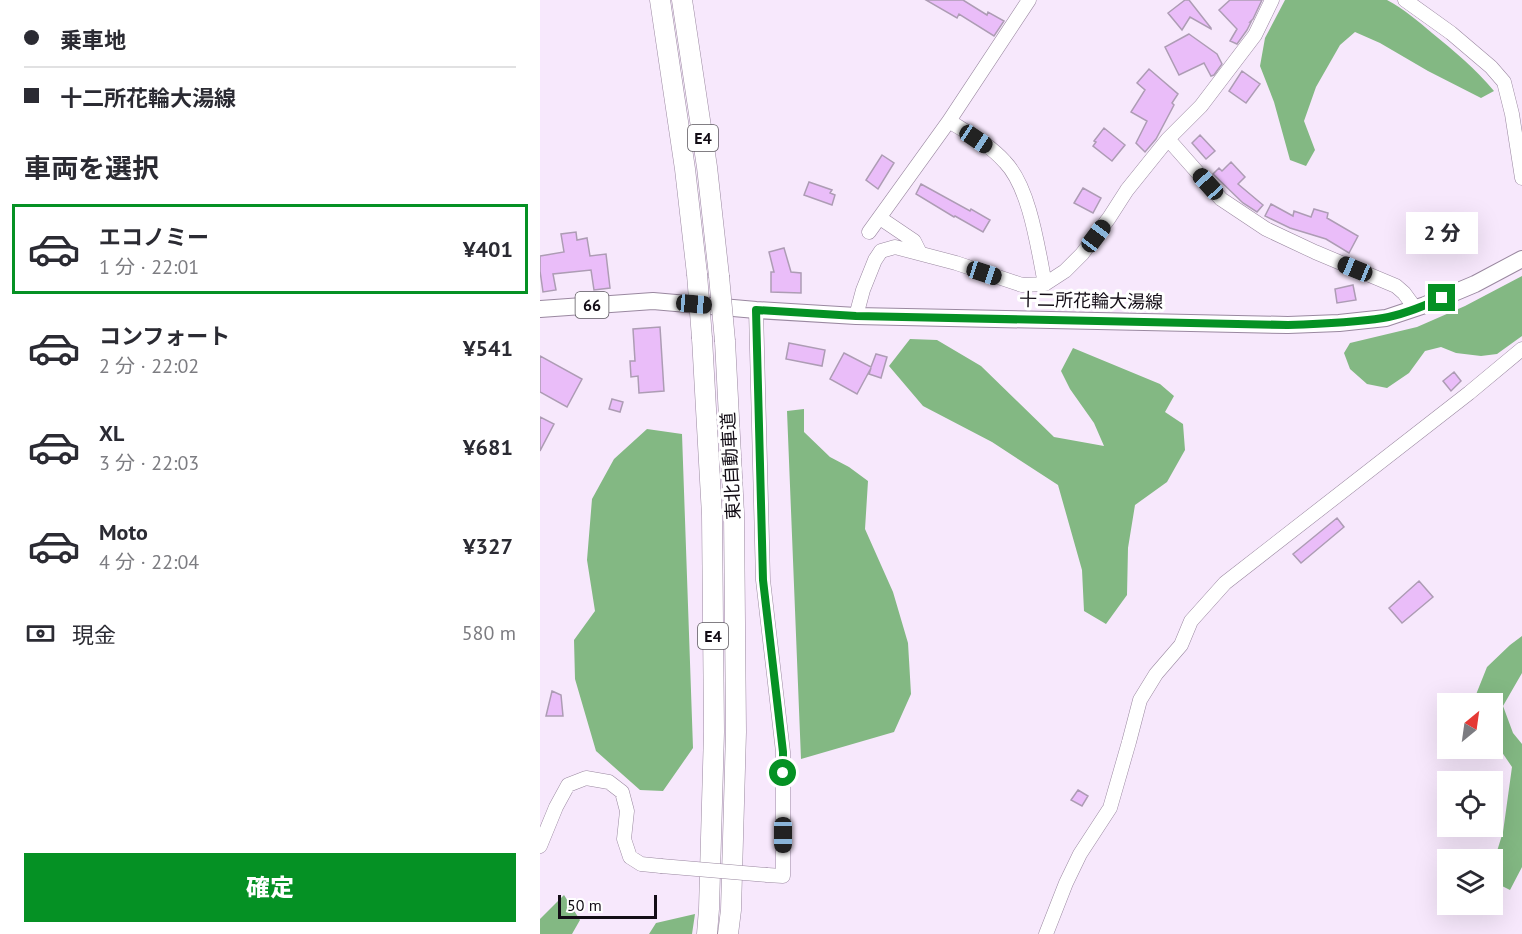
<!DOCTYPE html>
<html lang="ja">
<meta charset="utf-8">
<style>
:root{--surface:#fff;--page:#f2f2f3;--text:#2b2b33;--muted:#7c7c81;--line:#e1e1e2;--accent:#059124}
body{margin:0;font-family:"PT Sans","Noto Sans JP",sans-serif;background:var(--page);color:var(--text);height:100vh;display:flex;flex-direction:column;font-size:22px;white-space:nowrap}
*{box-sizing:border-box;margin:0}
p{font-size:20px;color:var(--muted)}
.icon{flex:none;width:33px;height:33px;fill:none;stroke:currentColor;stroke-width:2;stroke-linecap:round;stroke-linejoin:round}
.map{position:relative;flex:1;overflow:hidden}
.drawer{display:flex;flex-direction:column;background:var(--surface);width:540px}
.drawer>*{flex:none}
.banner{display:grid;align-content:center;height:132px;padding:0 24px;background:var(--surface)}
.needle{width:39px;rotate:29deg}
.buttons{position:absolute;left:897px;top:693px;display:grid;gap:12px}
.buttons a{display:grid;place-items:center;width:66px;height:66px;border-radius:0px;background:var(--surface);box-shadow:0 6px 24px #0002;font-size:30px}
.scale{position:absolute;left:18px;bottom:15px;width:99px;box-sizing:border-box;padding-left:6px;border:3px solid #130d16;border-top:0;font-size:16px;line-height:21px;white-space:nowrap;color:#130d16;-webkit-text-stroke:4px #fff;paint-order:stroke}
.end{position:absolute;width:27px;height:27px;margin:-14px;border:8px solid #059124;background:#fff;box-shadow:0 0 0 3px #fff}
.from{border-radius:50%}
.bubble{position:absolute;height:42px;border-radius:0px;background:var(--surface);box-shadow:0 6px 24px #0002;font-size:20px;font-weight:800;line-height:42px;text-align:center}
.car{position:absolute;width:18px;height:36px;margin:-18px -9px;border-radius:8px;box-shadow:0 0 4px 2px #0007;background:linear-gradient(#222 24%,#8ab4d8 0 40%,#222 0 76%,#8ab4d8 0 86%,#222 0)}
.banner b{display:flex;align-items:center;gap:21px;height:57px;font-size:22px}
.banner b+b{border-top:2px solid var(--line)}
.banner i{width:15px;height:15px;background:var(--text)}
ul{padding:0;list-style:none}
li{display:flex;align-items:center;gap:18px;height:90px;margin:0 12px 9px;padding:0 12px;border:3px solid transparent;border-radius:0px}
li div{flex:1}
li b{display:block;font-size:22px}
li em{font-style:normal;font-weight:800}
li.on{border-color:var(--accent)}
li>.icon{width:54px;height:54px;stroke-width:1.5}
h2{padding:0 24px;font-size:27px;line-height:72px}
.pay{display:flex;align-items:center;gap:15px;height:66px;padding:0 24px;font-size:22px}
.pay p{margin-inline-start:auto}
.action{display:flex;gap:12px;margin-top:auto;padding:12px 24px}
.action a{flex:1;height:69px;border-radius:0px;background:var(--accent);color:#fff;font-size:24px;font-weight:800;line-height:69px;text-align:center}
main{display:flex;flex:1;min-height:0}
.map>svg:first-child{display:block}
</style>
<main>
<section class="drawer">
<div class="banner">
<b><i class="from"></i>乗車地</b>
<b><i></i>十二所花輪大湯線</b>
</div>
<h2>車両を選択</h2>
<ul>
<li class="on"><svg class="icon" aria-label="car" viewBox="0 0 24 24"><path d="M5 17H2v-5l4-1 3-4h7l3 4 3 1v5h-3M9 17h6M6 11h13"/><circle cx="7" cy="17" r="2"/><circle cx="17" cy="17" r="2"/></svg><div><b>エコノミー</b><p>1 分 · 22:01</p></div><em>¥401</em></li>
<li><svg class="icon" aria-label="car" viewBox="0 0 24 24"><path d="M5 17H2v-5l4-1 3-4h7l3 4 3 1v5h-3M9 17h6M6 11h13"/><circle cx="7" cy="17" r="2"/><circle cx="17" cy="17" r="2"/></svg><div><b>コンフォート</b><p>2 分 · 22:02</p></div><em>¥541</em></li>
<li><svg class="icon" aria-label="car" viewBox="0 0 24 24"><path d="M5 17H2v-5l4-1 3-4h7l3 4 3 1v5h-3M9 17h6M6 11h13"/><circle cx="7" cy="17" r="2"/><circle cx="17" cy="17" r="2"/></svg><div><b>XL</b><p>3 分 · 22:03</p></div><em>¥681</em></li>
<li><svg class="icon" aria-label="car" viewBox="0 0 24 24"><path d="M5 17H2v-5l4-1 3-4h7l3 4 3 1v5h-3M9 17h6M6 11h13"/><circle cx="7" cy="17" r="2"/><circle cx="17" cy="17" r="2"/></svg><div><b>Moto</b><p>4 分 · 22:04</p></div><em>¥327</em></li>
</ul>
<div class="pay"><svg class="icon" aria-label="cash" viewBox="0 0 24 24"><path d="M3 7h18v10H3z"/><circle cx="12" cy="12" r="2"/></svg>現金<p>580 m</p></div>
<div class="action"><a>確定</a></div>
</section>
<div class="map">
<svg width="982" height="934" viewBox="0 0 982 934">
<rect width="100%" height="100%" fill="#f7e8fc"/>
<!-- forest -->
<path fill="#83b883" d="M745,0H847C864,9 878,21 892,33C914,51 936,69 954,91L941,98L888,71L840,43L815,32L800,45L776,87L764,121L775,150L766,166L750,160L734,102L720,66L725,38Z
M982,276V336L957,354L941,356L916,353L901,347L885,351L869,373L847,388L827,384L810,369L804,353L810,343L877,327L925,306Z
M370,339L397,340L441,366L514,437L564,446L554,423L530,389L521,371L533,348L620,384L634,396L625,412L643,424L645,450L627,482L595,505L588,548L587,595L566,624L544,611L542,570L518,485L452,442L383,406L349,366Z
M264,409V432L290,457L309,467L328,481L325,529L353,592L368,643L371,694L354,732L261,759L247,411Z
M107,429L142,434L153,748L123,791L100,790L56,751L35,679L34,640L55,611L47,560L52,499L74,459Z
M982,636V673L963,706L973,733L982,744V867L970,890L958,884L953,864L963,832L972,767L953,739L952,704L934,703L933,702L947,667L970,645Z
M24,895L40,920L32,934H0V919Z
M155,914L152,934H109L116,923Z"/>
<!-- building -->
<path fill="#eabdf9" stroke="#ad9cb4" stroke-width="1.5" d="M386,0H423L447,15L448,12L464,21L454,36L419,14L417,18Z
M645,0H649L671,28V29L650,17L642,30L628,13Z
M690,0H722L713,19L710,22H711L707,30L697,44L690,41L697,29L679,10Z
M649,34L677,54L682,64L674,75L671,76L664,63L639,75L625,47Z
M609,69L638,94L632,103L634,105L616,139L605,152L596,143L607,121L591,112L605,90L597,83Z
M702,71L720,84L706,103L689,91Z
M564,128L585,145L572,161L553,146L556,142L554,141Z
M660,135L675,151L666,159L652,143Z
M342,155L354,163L338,189L326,180Z
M691,162L705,177L698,184L723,205L717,212L703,203L673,174L679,168L682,171Z
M269,182L292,190L290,193L295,195L292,205L264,195Z
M381,184L430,211L431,209L450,220L443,232L415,216L414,217L376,194Z
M543,188L561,198L553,213L534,203Z
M731,204L753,216L754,211L771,217L774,209L788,213L787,218L818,236L809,253L786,239L750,228L725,216Z
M36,232L37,240L47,238L50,256L66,254L70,288L54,290L51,270L13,274L16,290L3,292L0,271V256L24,252L21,234Z
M244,248L251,272L261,273V293L231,292V272H234L229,252Z
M813,285L816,300L797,303L795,289Z
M120,327L124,391L99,393L98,376L91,377L90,361H95L93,329Z
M249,343L285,350L282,366L246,359Z
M304,353L331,367L336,354L347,357L341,378L329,374L331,368L317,394L290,379Z
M0,356L42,379L27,407L0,392Z
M914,372L921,381L911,391L903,381Z
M72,399L83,402L80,412L69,409Z
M0,417L14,424L0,451Z
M797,518L804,527L761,563L753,554Z
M879,581L893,597L862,623L849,608Z
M12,691L21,695L23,716H6Z
M538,790L548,796L542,806L531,800Z"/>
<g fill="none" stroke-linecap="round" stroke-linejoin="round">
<!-- minor casing -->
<g stroke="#9a88a0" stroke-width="15">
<path id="minor" d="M865,0L911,33L951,67L964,82L972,114L982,178
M409,121C428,133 450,145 465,162C490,188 498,249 505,284
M628,139L681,199L726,229L775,252L856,286L864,293L875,308
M340,218L374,241L380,253
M329,232L409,121L489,0
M216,310L223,580L243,752V876L227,875
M316,316L323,290L335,260L341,251L355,247L416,263L482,285L505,284L525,271L542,254L569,218L587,190L628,139L661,106L715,35L732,0
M0,846L16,807L28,785L46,778L69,782L82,792L87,811L84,839L90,857L101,864L121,866
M506,934L526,883L540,854L570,808L589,742L600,700L616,674L641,645L651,621L685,583L929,393L982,349"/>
</g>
<!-- major casing -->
<g stroke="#9a88a0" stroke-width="18">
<path id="major" d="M0,309L113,301L216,310L316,316L748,325L799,323L846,318L885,305L935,284L982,259"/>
</g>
<!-- highway casing -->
<g stroke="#9a88a0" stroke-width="21">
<path id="highway" d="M120,0L145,169L157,274
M142,0L167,167L179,276
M162,338L172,515L174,732L169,909L167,934
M185,341L194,514L196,732L191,910L188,934"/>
</g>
<!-- minor -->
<use href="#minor" stroke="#fff" stroke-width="14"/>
<!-- major -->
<use href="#major" stroke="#fff" stroke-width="16"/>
<!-- highway -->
<use href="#highway" stroke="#fff" stroke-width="20"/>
<!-- minor-bridge casing -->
<g stroke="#9a88a0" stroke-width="15" stroke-linecap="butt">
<path id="minor-bridge" d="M121,866L227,875"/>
</g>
<!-- highway-bridge casing -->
<g stroke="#9a88a0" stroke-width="21" stroke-linecap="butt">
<path id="highway-bridge" d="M157,274L162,338
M179,276L185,341"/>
</g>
<!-- minor-bridge -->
<use href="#minor-bridge" stroke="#fff" stroke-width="14"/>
<!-- highway-bridge -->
<use href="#highway-bridge" stroke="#fff" stroke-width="20"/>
</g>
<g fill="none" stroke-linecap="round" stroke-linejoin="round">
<!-- route -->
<path stroke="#059124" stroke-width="8" d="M243,773V752L223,580L216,310L316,316L748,325C780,324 812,323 843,318C863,315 884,306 902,298"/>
</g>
<g text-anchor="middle" stroke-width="6" stroke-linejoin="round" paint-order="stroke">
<!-- shield labels -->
<g fill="#fff" stroke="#5a565c" stroke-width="1.5">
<rect x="148" y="125" width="30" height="26" rx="4.5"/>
<rect x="35.5" y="292" width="33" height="26" rx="4.5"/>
<rect x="158" y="623" width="30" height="26" rx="4.5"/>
</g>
<g font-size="16" font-weight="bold" fill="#130d16">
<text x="163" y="144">E4</text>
<text x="52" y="311">66</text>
<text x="173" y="642">E4</text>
</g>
<!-- street labels -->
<g font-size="18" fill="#130d16" stroke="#fff">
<text transform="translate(551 301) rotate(1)" y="6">十二所花輪大湯線</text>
<text transform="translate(191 466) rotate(-93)" y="6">東北自動車道</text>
</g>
</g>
</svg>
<div class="buttons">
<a><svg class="needle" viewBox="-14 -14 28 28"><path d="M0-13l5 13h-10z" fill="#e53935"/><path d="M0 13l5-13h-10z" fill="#7c7c81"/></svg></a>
<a><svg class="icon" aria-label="locate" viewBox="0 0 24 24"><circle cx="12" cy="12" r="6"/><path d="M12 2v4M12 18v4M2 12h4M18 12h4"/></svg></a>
<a><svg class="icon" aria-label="layers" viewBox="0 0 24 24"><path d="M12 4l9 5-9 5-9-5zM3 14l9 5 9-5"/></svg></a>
</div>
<div class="scale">50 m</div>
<i class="end from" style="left:243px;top:773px"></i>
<i class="end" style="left:902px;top:298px"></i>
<div class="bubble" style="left:866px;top:212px;width:72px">2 分</div>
<i class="car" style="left:436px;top:139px;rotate:124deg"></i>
<i class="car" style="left:668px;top:184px;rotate:318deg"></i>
<i class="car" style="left:556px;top:236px;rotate:37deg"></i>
<i class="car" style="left:815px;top:269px;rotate:292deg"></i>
<i class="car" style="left:444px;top:273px;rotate:108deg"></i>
<i class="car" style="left:154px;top:304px;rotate:95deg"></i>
<i class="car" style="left:243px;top:835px;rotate:180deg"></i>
</div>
</main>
